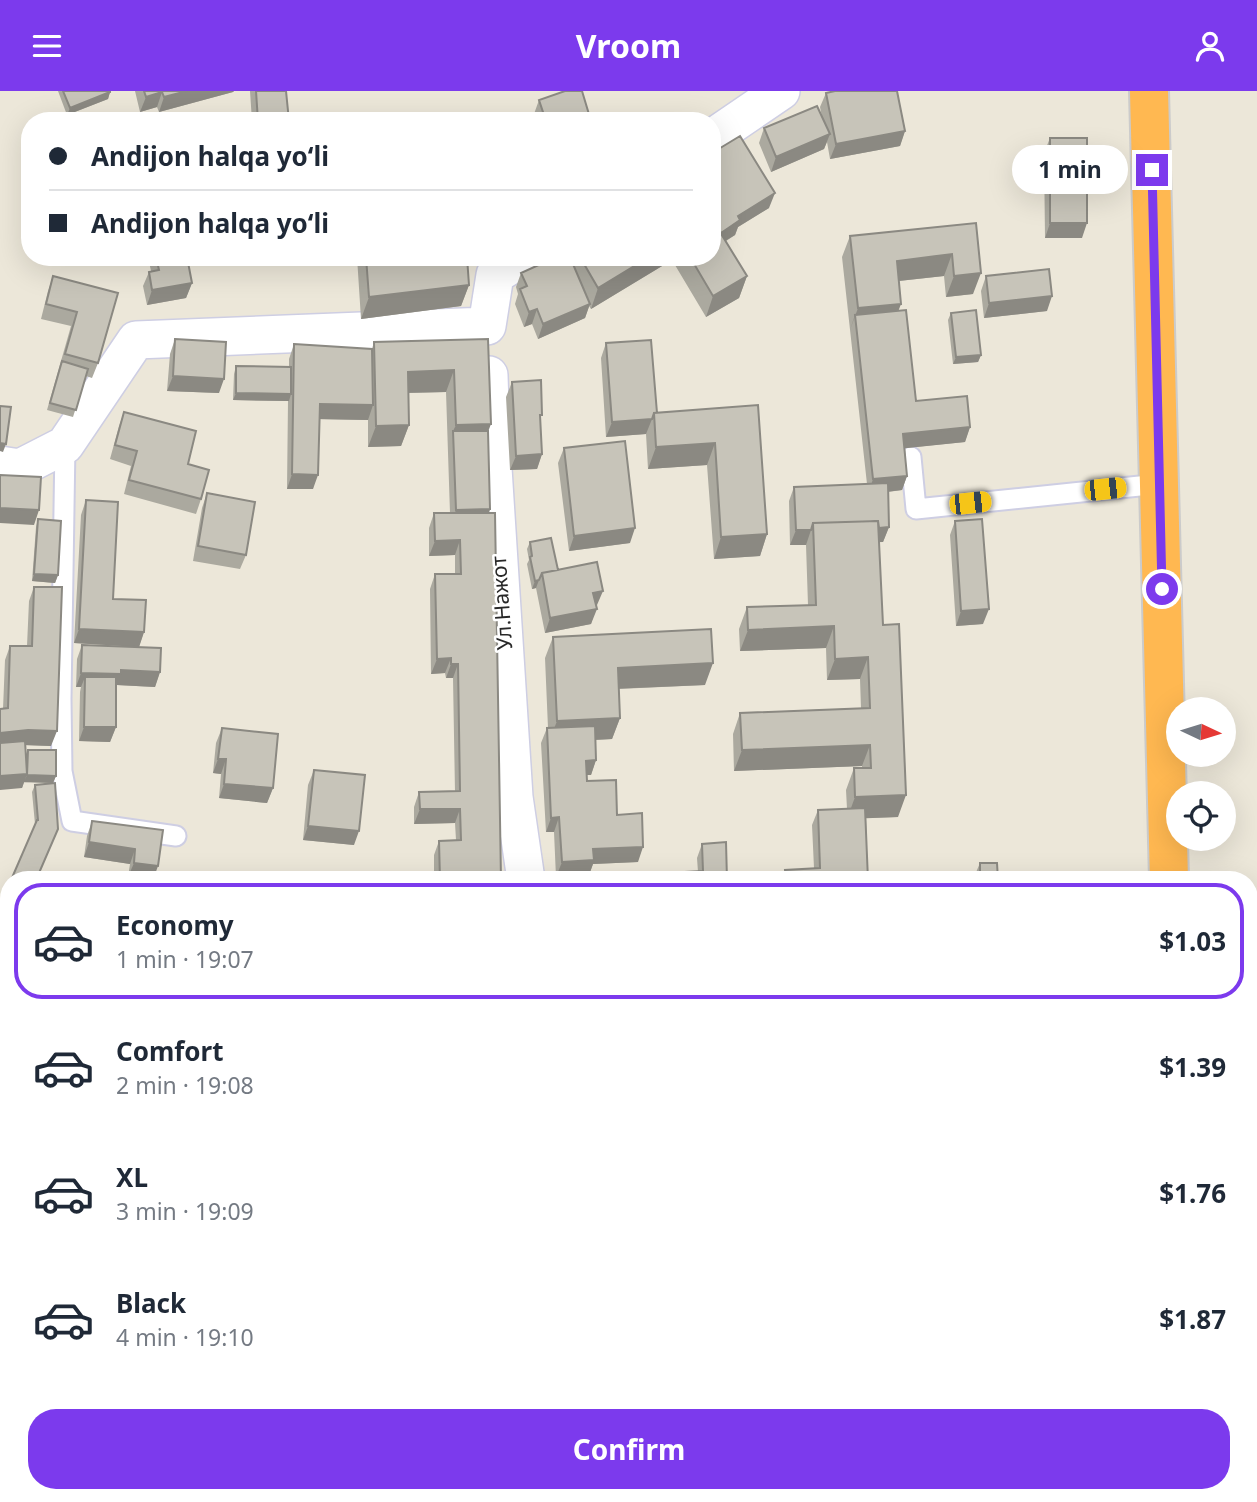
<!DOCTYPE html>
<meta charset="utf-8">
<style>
:root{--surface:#fff;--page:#f2f2f3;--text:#1f2937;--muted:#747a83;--line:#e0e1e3;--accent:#7c3aed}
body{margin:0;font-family:"Noto Sans",sans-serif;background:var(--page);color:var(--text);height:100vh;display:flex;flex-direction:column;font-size:26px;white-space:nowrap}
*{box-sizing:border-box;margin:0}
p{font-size:23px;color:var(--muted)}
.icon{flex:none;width:38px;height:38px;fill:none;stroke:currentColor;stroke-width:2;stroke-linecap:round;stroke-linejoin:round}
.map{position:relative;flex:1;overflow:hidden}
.drawer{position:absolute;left:0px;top:780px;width:1258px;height:632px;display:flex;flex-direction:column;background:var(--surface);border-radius:28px 28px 0 0;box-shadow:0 7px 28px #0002}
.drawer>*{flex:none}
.hud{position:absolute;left:21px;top:21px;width:700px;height:154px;border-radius:28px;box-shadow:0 7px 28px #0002;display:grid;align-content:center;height:154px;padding:0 28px;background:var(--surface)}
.needle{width:46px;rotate:94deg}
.tools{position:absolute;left:1166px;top:606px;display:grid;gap:14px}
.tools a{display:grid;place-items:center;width:70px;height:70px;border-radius:50%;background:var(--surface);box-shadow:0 7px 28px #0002;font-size:35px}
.end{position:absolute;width:32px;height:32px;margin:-16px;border:9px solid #7c3aed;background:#fff;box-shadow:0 0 0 4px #fff}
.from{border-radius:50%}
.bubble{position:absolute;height:49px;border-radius:24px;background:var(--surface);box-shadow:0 7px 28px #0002;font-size:23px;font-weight:700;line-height:49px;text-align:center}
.car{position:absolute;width:21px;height:42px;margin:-21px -10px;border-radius:9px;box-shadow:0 0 5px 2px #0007;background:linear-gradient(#f5c518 24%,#345 0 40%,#f5c518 0 76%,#345 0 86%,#f5c518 0)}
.hud b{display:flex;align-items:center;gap:24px;height:66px;font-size:26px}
.hud b+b{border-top:2px solid var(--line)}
.hud i{width:18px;height:18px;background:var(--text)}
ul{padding:12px 0 0;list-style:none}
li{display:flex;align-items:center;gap:21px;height:116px;margin:0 14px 10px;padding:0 14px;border:4px solid transparent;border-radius:28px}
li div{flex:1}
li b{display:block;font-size:26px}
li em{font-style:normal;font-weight:700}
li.selected{border-color:var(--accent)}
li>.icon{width:63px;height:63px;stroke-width:1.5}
.primary-button{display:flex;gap:14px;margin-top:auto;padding:14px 28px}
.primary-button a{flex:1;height:80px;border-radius:28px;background:var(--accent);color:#fff;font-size:28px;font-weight:700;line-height:80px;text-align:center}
header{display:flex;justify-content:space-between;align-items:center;height:91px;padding:0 28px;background:var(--accent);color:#fff;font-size:32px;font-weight:700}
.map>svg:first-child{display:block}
</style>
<header><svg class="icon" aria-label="menu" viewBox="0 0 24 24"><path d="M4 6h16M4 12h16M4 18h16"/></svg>Vroom<svg class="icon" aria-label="person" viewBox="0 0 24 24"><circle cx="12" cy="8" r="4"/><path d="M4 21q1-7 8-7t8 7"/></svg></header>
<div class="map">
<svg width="1257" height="1411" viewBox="0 0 1257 1411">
<rect width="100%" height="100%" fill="#ece7d9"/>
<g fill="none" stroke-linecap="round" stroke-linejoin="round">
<!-- lane casing -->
<g stroke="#cecee3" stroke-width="23">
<path id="lane" d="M65,354L61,608L62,680L72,730L176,745
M911,366L916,418L1159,393"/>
</g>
<!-- street casing -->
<g stroke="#cecee3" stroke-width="40">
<path id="street" d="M712,47L781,0
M489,284L491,346L514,706L526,789
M0,374L20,377L65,354L136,249L487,235L495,184L524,166
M1250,1320H1257
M446,1404L467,1411
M56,1411L66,1404
M563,1411V1404"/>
</g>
<!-- highway casing -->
<g stroke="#cbcbcb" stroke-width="42">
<path id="highway" d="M1149,0L1169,789
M1185,1404V1411"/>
</g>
<!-- lane -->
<use href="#lane" stroke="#fff" stroke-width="19"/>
<!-- street -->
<use href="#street" stroke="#fff" stroke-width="37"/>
<!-- highway -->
<use href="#highway" stroke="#ffb851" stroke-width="38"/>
</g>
<!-- wall -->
<path fill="#aba99f" d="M58,0H110V1L108,8L67,24Z
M135,0H234L233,1L159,21L157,16L140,21Z
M250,0H286L289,30H252Z
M826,2L905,40L900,55L830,68L827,51L824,58L771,81L759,52L764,37L822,26L820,16Z
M539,9L591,30H536L534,23Z
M1050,47L1082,147H1045L1044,62Z
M712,62L769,117L738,136L735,144L726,150L747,185L739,207L706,226L672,169L591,218L589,215L585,227L538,248L532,233L524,236L515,213L518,203L516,196L521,182L573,173L575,166H712Z
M976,132L973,203L946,206L944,185L899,190L898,220L916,310L970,336L965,351L905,357L907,385L902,399L888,401L889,436L883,451H879L883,534L898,726L866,727L868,789H782L785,779L814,777L812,734L818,719L847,718L846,699L854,677H862V675L734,680L733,643L740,622L861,617L860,588L827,589L826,557L740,560L739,538L747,516L808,514L806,454H790L789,410L794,396L867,393L842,166L850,145Z
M148,166H187L192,192L186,207L147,214L143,195L149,181L151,180Z
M357,166H400V169L417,166H467L469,194L461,215L361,228Z
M53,185L118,202L98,272L92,287L86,285L73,326L47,319L71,235L41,228L48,200Z
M986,185L1047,220L984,227L981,200Z
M951,222L981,264L978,271L953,273L948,229Z
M175,248L219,302L167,300L170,263Z
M488,248V340L490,418L489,422L501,789H434V764L439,750L456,749L455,732L414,733V716L419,701H455L453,587H446L445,582L431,583L430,498L435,483H455V464L429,465V437L434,422H450L446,301L408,302L409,334L401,355L368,356V329L319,328L313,398H287L288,310L233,309L234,283L236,275L289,276V268L294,253L372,258L374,251Z
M606,252L657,322L758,314L767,443L760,465L714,468L707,374L648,378L646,343L606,346L601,267Z
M512,291L540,330L542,363L537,378L510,379L506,306Z
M124,321L188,373L201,408L196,423L124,403L131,375L110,368L119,335Z
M564,357L630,452L569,460L558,372Z
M207,402L246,464L240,478L193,470L202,417Z
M86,409L113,508L144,541L139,556L74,552L81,424Z
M38,428L58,484L55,492L32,490L36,436Z
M955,430L983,533L956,535L950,444Z
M530,451L558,479L597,514L596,515L591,533L545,542L536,497L532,498L527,473L529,469L527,458Z
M34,496L51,655L25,654L26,663L28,659L56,685L53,692L24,691L22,697L3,618L5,569L10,555H27L29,510Z
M553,546L705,594L618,598L620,627L612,648L596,649V669L591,684H587V690L617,724L638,771L593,773L589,784L556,786L554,741H546L541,652L547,637H548L545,567Z
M82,554L160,581L155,596L117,594L116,598V636L110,651L79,650L80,601L81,596H76L77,568Z
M222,637L273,697L267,712L219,707L221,683L213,682L216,652Z
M314,679L354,754L303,749L308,694Z
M55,692L37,789L35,733L32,701L35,694Z
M92,730L163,739L128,786L130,773L84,766L87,745Z
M702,753L727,789H645L648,783L698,781L697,767Z
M980,772L998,789H969L970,786H974Z
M9,794V871L2,866L8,850L0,847V814Z
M171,1404H231L227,1411H184Z
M274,1404H290L289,1408Z
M327,1404H385L381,1411H329L325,1409Z
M471,1404H512L509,1411H494Z
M800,1404H852L851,1411H797Z
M871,1404H956L955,1411H870Z"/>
<!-- shaded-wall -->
<path fill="#8b8982" d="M187,0H234L233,1L159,21L164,6Z
M110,1L108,8L67,24L70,17Z
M162,1L157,16L140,21L146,6Z
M905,40L900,55L830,68L836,53Z
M830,43L824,58L771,81L776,66Z
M775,102L769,117L738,136L735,144L712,158L716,144L738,125Z
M1050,132H1087L1082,147H1045Z
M952,163L944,185L889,191L897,170Z
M649,166H673L672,169L591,218L598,197Z
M981,182L973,203L946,206L954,185Z
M747,185L739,207L706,226L713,205Z
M192,192L186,207L147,214L152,199Z
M469,194L461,215L361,228L369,206Z
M1052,205L1047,220L984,227L989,212Z
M590,213L585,227L538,248L543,233Z
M901,213L893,234L855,224L850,239L858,217Z
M537,218L532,233L524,236L529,221Z
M981,264L978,271L953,273L956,266Z
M454,279L446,301L400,302L408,281Z
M173,285L224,288L219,302L167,300Z
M236,302L291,303L289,310L233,309Z
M320,313L373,314L368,329L314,328Z
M652,328L646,343L606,346L612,331Z
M491,333L483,354L453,340L456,334Z
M409,334L401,355L368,356L376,335Z
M970,336L965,351L898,358L903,343Z
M0,352L6,353L3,361L0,360Z
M715,352L707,374L648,378L656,356Z
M542,363L537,378L510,379L516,365Z
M292,383L318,384L313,398H287Z
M907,385L902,399L868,403L873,388Z
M0,417L39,419L34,434L0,432Z
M490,418L485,433L450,434L456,419Z
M889,436L883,451L814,453V439Z
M635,437L630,452L569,460L574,445Z
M796,439H811L806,454H790Z
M767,443L760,465L714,468L721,446Z
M460,449L455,464L429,465L435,450Z
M34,483L58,484L55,492L32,490Z
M539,489L536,497L532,498L535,490Z
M603,500L597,514L588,517L593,502Z
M597,518L591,533L545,542L550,527Z
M989,518L983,533L956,535L961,520Z
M834,535L826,557L740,560L748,539Z
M79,538L144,541L139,556L74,552Z
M868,566L860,588L827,589L835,568Z
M451,567L445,582L431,583L437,568Z
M713,572L705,594L610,598L618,577Z
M451,573H458L453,587H446Z
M121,579L160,581L155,596L117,594L116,598L85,586L81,596H76L81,582Z
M620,627L612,648L549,651L557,630Z
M84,636H116L110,651L79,650Z
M28,639L57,640L51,655L23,654L0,656V642Z
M870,654L862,675L734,680L742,659Z
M218,668H226L221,683L213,682Z
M596,669L591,684H581L586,670Z
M27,683L22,697L0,699V685Z
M27,684L56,685L53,692L24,691Z
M224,693L273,697L267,712L219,707Z
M906,704L898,726L847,728L855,706Z
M420,718H460L455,732L414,733Z
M559,726L554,741H546L551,727Z
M308,735L359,740L354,754L303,749Z
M89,751L135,758L130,773L84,766Z
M643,756L638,771L593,773L589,784L556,786L562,771L593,758Z
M134,772L158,775L153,789L128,786Z
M0,988L9,989V1004L0,1003Z
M9,1308V1326L0,1330V1312Z
M9,1344V1356L0,1360V1348Z
M45,1404H55L54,1408L50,1411H35Z
M228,1404H231L227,1411H224Z"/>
<!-- building -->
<path fill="#c7c4b9" stroke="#8b8982" stroke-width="2" d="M63,0H110V1L70,17Z
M144,0H187L164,6L162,1L146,6Z
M256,0H286L289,30H258Z
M565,0H582L591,30H546L539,9Z
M835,0H897L905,40L836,53L826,2Z
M817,15L830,43L776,66L764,37Z
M740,45L775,102L738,125L740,129L721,142L712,128V62Z
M1050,47H1087V132H1050Z
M712,128L747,185L713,205L690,166H712Z
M976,132L981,182L954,185L952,163L897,170L901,213L858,217L850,145Z
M156,166H187L192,192L152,199L149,181L159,179Z
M366,166H400V169L423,166H467L469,194L369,206Z
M556,166H570L590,213L543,233L537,218L529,221L520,198L527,195L521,182Z
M580,166H649L598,197Z
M1049,178L1052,205L989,212L986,185Z
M53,185L118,202L98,272L65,263L77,221L46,213Z
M906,219L916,310L967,305L970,336L903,343L907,385L873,388L855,224Z
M976,219L981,264L956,266L951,222Z
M175,248L226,251L224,288L173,285Z
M488,248L491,333L456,334L454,279L408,281L409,334L376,335L374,251Z
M651,249L657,322H654L652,328L612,331L606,252Z
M294,253L372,258L373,314L320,313L318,384L292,383Z
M62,270L88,278L76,319L50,312Z
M236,275L291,276V303L236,302Z
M541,289L542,324H540L542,363L516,365L512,291Z
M758,314L767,443L721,446L715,352L656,356L654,322Z
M0,315L11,316L6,353L0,352Z
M124,321L196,340L188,373L209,379L201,408L129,389L137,360L115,354Z
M453,340H488L490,418L456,419Z
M625,350L635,437L574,445L564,357Z
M0,384L41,386L39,419L0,417Z
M888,392L889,436L879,437L878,430L813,432L811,439H796L794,396Z
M207,402L255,411L246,464L198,455Z
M86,409L118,411L113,508L146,509L144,541L79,538Z
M434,422H495L501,789H440L439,750L461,749L460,718H420L419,701L460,700L458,573H451V567L437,568L435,483H461L460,449L435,450Z
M38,428L61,430L58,484L34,483Z
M982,428L989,518L961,520L955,430Z
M878,430L883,534L899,533L906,704L855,706L854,677H871L870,654L742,659L740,622L870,617L868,566L835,568L834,535L748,539L747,516L816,514L813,432Z
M551,447L558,479L542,482L539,489L535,490L530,466L532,465L530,451Z
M597,471L603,500L593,502L597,518L550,527L542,482Z
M34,496H62L57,640L28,639L0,642V618L8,617L10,555H32Z
M711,538L713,572L618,577L620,627L557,630L553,546Z
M82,554L161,557L160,581L121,579V583L81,582Z
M85,586H116V636H84Z
M595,635L596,669L586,670L587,690L616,689L617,724L642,722L643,756L593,758L594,769L562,771L559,726L551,727L547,637Z
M222,637L278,643L273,697L224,693L226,668H218Z
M25,650L27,683L0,685V652Z
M28,659H56V685L27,684Z
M314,679L365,684L359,740L308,735Z
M55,692L58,738L36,789H11L37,729H38L35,694Z
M865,717L868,789H786L785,779L820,777L818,719Z
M92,730L163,739L158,775L134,772L135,758L89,751Z
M726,751L727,789H648V783L703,780L702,753Z
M980,772H997L998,789H970V786H980Z
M955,787L956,789H924Z
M9,794V842L0,838V814Z
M0,958L9,959V989L0,988Z
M7,1227L9,1232V1308L0,1312V1291L3,1289L0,1282V1230Z
M9,1318V1344L0,1348V1322Z
M9,1399V1404H45L35,1411H0V1406Z
M202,1404H228L224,1411H215Z
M351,1404H383L380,1411H367Z
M429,1404H430L452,1411H426Z
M497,1404H512L510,1408Z
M596,1404H636L635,1411H596Z
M802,1404H852L851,1411H801Z
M875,1404H956L955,1411H874Z
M461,1406L474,1411H459Z"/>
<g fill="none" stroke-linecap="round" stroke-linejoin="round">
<!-- route -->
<path stroke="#7c3aed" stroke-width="9" d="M1152,79L1162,498"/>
</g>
<g text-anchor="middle" stroke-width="5" stroke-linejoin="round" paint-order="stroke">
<!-- street labels -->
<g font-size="21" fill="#282828" stroke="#fff">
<text transform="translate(502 512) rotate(-94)" y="7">Ул.Нажот</text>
</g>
</g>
</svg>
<div class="tools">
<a><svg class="needle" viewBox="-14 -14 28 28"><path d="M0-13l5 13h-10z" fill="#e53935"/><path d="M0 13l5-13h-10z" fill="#747a83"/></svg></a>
<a><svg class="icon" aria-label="locate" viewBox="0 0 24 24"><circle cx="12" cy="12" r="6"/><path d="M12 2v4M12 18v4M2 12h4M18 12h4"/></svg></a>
</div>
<i class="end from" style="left:1162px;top:498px"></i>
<i class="end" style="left:1152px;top:79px"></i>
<div class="bubble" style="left:1012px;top:54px;width:116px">1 min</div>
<i class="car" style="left:1105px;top:398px;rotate:84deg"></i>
<i class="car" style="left:970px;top:412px;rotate:84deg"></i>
<div class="hud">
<b><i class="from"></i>Andijon halqa yo‘li</b>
<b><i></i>Andijon halqa yo‘li</b>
</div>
<section class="drawer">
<ul>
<li class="selected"><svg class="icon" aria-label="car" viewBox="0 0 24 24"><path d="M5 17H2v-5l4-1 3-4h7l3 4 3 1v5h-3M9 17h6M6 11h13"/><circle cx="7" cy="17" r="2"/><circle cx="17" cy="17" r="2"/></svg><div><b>Economy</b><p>1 min · 19:07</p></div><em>$1.03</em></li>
<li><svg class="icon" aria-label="car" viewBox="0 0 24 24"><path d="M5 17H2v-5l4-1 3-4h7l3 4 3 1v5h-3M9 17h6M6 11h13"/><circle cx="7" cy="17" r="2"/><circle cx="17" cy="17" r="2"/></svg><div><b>Comfort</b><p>2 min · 19:08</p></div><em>$1.39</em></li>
<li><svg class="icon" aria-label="car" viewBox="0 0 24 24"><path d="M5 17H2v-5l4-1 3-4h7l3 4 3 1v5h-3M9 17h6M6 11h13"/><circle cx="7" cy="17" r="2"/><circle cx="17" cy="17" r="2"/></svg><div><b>XL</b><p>3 min · 19:09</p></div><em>$1.76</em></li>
<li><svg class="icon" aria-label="car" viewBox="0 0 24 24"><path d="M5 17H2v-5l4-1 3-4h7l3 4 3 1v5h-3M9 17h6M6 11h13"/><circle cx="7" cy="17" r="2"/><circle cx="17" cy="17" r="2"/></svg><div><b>Black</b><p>4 min · 19:10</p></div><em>$1.87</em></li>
</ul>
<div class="primary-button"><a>Confirm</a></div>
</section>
</div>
